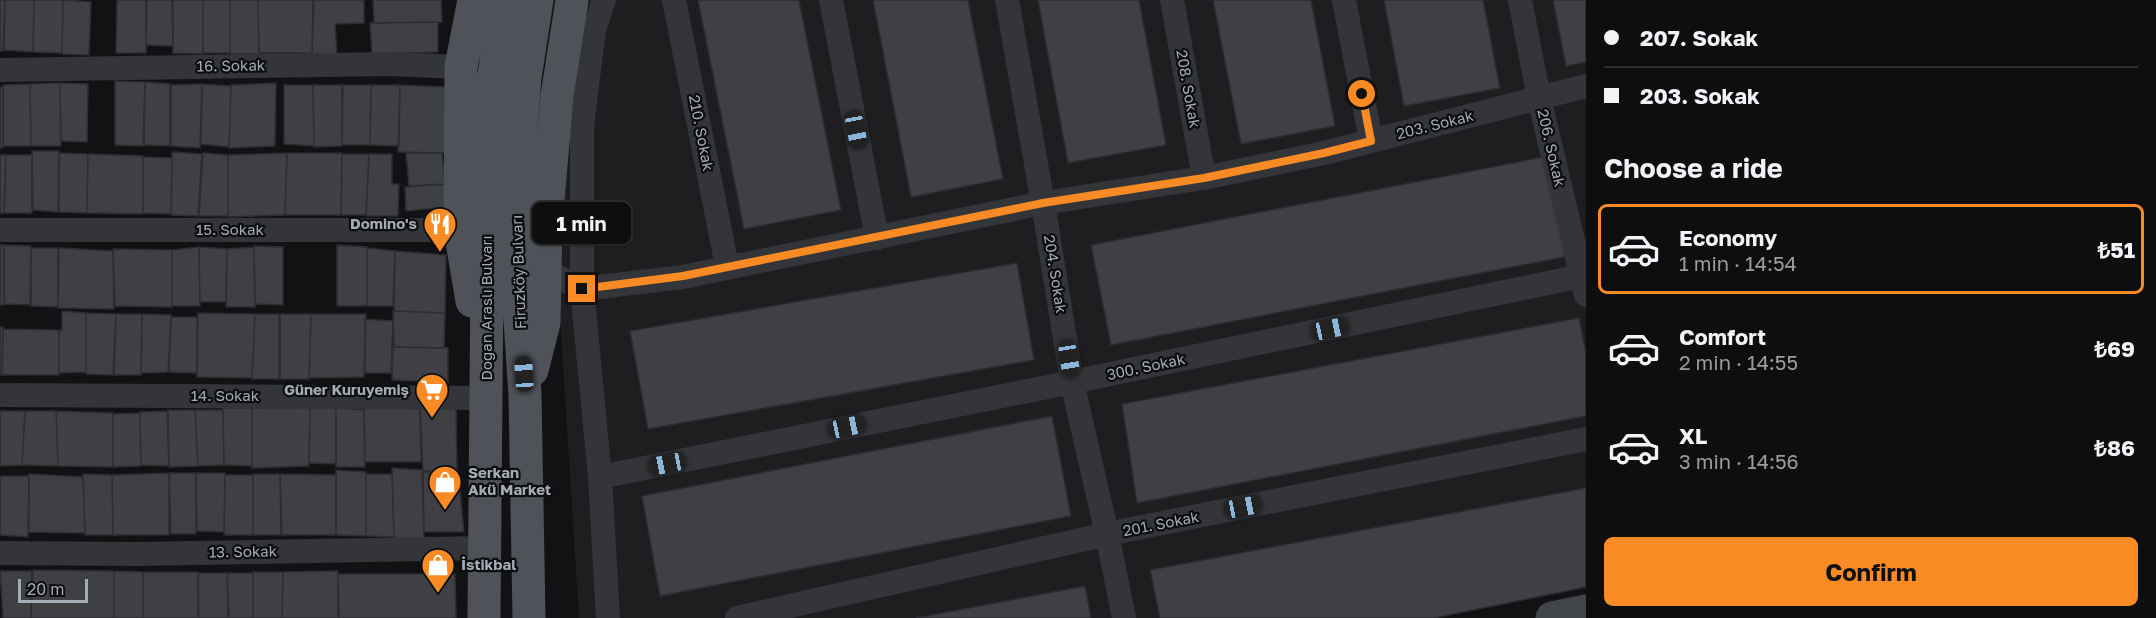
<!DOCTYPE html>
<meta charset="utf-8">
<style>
:root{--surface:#0e0e0f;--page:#1c1c1d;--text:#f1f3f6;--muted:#9b9c9e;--line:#2e2e2f;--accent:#fa8a24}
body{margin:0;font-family:"Golos Text",sans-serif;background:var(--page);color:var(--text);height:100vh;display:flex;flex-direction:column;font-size:22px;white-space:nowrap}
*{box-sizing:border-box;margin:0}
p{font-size:20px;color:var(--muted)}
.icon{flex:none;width:33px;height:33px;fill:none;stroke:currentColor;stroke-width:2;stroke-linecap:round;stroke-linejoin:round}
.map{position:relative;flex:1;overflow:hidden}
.panel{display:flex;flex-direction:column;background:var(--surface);width:570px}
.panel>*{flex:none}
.banner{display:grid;align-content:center;height:132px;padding:0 18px;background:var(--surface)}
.scale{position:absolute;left:18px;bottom:15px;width:70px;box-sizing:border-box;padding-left:6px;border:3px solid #a3acb5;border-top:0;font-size:16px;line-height:21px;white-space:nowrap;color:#a3acb5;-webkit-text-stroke:4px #0d0d0f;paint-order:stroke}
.end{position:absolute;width:27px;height:27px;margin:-14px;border:8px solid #fa8a24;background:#111;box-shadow:0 0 0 3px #111}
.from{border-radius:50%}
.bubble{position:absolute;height:42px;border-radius:9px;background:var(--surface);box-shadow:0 2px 4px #0004,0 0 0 2px var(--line);font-size:20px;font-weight:700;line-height:42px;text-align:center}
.car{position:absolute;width:18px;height:36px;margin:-18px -9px;border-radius:8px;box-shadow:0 0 4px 2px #0007;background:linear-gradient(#222 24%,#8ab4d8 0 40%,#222 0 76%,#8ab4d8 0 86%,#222 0)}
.banner b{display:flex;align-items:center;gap:21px;height:57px;font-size:22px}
.banner b+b{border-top:2px solid var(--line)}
.banner i{width:15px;height:15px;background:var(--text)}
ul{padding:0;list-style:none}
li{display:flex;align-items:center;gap:18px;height:90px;margin:0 12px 9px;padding:0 6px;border:3px solid transparent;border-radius:9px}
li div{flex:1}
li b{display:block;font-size:22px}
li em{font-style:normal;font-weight:700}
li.active{border-color:var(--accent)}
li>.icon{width:54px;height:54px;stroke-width:1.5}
h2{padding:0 18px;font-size:27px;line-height:72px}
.button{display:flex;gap:12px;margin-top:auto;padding:12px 18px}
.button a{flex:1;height:69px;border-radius:9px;background:var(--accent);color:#111;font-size:24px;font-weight:700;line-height:69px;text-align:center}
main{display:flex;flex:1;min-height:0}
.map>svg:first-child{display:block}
</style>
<main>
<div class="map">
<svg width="1586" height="618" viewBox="0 0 1586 618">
<rect width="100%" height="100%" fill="#121214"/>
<!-- built -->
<path fill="#1e1e21" d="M587,0H1586V574L1366,618H579L556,254L563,102Z"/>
<!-- building -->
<path fill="#3e4044" stroke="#2c2d30" stroke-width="1.5" d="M0,0H5L3,51H0Z
M5,0H34L33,52L4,50Z
M34,0H63L62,53L33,52Z
M63,0L91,2L89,55L62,54Z
M117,0H146V53H116Z
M147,0H172L173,46L146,45Z
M173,0H203V54L173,53Z
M203,0H230V53H203Z
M230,0H258L259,54H230Z
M258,0H313L312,53H259Z
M314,0H364V23L335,24L337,54H312Z
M373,0H441L442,22L374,23Z
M698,0H799L841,210L744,229Z
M873,0H968L1003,179L911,197Z
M1038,0H1139L1166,145L1068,163Z
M1213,0H1311L1335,126L1241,144Z
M1384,0H1483L1500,88L1404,106Z
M1553,0H1586V62L1566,66Z
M438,22V52L372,54L370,23Z
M115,81L145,82L143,146L115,145Z
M145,82L170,84V146L144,145Z
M60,83L88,84L87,142L61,141Z
M60,83L61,146H31L30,84Z
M276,83L275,146L229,148L231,85Z
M30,84L31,146H3V85Z
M202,84L231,86L229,147L201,144Z
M202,84L200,148L171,146V85Z
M284,85H313L314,146L284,144Z
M313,85H342V146L314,147Z
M343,85H371L370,145H342Z
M371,85H400L399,146L370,145Z
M400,85L446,87V153L398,152Z
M0,87H3V148H0Z
M32,151H59L58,212L33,210Z
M172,152L202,154L198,216L171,215Z
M59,153L88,154L87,213L59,212Z
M203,153L228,155V216H199Z
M287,153H342L341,215H285Z
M287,153L285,215L228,217V155Z
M406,153H442L445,184L409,186Z
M88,154L143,156V214L87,213Z
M342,154H369L366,215H341Z
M369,154H392V184H399L398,216H366Z
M0,155H6L4,213H0Z
M6,155H32V213H4Z
M1549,156L1569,256L1111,345L1091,245Z
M143,157L172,158L171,214L143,213Z
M446,184V207L406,211L405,187Z
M0,245H4V305H0Z
M4,245L31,246L30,305L4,304Z
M337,245L367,247V306H337Z
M254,246L283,247V305L255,304Z
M199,247L227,249L226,302H200Z
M199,247L200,306H172V250Z
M254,247L255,307H226L227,249Z
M31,248H58V307L31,306Z
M59,248L113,251L114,309L58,308Z
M367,248L395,251L393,306H367Z
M113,249L172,250V307L115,306Z
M395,251L446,255L445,313L394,311Z
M1017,263L1034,360L648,429L630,331Z
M62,311L86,313V372L59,373V330H62Z
M393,311L445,313L444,348L394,347Z
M86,313L116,314L113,375L86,374Z
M198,313L255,314L252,378L197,377Z
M116,314H142L141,375H114Z
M142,314L171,315L168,372L141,373Z
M255,314H279V379H252Z
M280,314H311L309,379H280Z
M311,314H366L364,377L309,378Z
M171,317H197V373L169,372Z
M1579,318L1586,354V416L1137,503L1122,404Z
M365,319L393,321L391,373H365Z
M0,327H3L2,375H0Z
M3,329L59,330V375H2Z
M393,347L448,348V382L392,380Z
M364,406L420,408L421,462H365Z
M310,407L336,408V464L309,463Z
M310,407L309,466L252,468V408Z
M420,407L456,409L457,471H423Z
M223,408H252V466L224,465Z
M336,408L364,410L365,467H336Z
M168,410H195L198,466L169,467Z
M195,410H223L224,465L198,466Z
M0,411H25L22,465L0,466Z
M25,411H56L58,466L22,465Z
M56,411L113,413V467L58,466Z
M167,411L169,466L141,465L140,412Z
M140,413L141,466L113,467V414Z
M1052,416L1071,516L660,596L642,496Z
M392,468L422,470L424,539L394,538Z
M336,470L366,472V536L336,535Z
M458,471L464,532H424L423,472Z
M169,473H196V534H171Z
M169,473V535H113L112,475Z
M196,473H225L224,532L197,531Z
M29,474L83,477L85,533L29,532Z
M83,474L112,475L113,535H85Z
M253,474H280L281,535H253Z
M280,474L336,475V535H282Z
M366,474H392L394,537L366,536Z
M225,475H253V535H224Z
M0,476H29L28,537L0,535Z
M1586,488V587L1434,618H1160L1150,570Z
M33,570L114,571V618H31Z
M0,571H32L31,618H3Z
M114,571L143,572V618H114Z
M338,571V618H282L283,572Z
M143,572H198V618H143Z
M253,572H283L282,618H253Z
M198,573H227L228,618H199Z
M227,573H253V618H229Z
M338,574H455L456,618H339Z
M1085,586L1091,618H916Z"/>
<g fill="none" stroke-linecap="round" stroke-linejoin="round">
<!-- street -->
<path stroke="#333539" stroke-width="24" d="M604,0L594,30L582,126V289L600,477L608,618
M674,0L727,266
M831,0L877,238
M1007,0L1043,203L1072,382L1107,534L1124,618
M1172,0L1204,178
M1344,0L1371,141
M1520,0L1539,98L1586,295
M0,70L389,64L461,67
M0,230H460
M544,270L582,289L683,277L1043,203L1204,178L1324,153L1586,86
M0,395L487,398
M600,477L1072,382L1586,275
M0,553L136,554L486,548
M737,618L1107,534L1586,439"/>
<!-- secondary -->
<path stroke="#414449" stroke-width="33" d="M1552,618L1586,611"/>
<!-- primary -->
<path stroke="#4f5258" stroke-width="33" d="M472,301L460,230L461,67L474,0
M532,370L544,323L546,223L557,96L572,0
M484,618L488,167L492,89L505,0
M529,618L525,395L518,291L517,179L525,78L537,0"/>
</g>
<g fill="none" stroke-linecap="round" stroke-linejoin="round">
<!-- route -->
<path stroke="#fa8a24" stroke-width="8" d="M582,289L683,276L1043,203L1204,178L1324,153L1371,141L1362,94"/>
</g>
<!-- icons -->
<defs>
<g id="restaurant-pin" transform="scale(1.725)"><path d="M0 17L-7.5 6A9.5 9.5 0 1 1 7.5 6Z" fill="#fa8a24" stroke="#0d0d0f"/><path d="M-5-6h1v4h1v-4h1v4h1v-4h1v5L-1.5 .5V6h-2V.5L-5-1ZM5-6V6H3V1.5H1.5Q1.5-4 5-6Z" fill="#fff"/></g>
<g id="supermarket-pin" transform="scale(1.725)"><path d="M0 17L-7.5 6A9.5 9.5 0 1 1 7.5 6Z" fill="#fa8a24" stroke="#0d0d0f"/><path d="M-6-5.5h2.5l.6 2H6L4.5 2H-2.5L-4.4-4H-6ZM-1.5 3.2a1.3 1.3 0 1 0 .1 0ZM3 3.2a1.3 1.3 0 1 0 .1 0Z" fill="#fff"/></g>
<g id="shop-pin" transform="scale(1.725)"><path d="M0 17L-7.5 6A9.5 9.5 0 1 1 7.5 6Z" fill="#fa8a24" stroke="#0d0d0f"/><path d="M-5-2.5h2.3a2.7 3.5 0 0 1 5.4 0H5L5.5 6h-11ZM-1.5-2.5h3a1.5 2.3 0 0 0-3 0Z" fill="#fff"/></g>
</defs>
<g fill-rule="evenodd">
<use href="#restaurant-pin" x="440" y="224"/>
<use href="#supermarket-pin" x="432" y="390"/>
<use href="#shop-pin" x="445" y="482"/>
<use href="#shop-pin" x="438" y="565"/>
</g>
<g text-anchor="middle" stroke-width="4.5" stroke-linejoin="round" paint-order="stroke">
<!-- street labels -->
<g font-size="15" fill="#a3acb5" stroke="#0d0d0f">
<text transform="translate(231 66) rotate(-1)" y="5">16. Sokak</text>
<text transform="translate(1188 89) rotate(80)" y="5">208. Sokak</text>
<text transform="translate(1435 125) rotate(-14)" y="5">203. Sokak</text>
<text transform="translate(701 133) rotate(79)" y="5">210. Sokak</text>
<text transform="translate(1551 148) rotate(77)" y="5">206. Sokak</text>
<text x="230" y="235">15. Sokak</text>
<text transform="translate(519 272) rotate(-92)" y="5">Firuzköy Bulvarı</text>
<text transform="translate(1055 274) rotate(81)" y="5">204. Sokak</text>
<text transform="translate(487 308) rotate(-90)" y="5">Doğan Araslı Bulvarı</text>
<text transform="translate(1146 367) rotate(-12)" y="5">300. Sokak</text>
<text x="225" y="401">14. Sokak</text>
<text transform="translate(1161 524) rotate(-11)" y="5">201. Sokak</text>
<text transform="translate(243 552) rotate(-1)" y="5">13. Sokak</text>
</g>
<!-- poi labels -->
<g font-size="15" font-weight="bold" fill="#a3acb5" stroke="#0d0d0f" text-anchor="end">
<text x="417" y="229">Domino's</text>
<text x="409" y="395">Güner Kuruyemiş</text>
<text x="468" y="478" text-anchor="start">Serkan<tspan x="468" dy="17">Akü Market</tspan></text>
<text x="461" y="570" text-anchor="start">İstikbal</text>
</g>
</g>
</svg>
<div class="scale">20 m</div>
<i class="end from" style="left:1362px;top:94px"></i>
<i class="end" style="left:582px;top:289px"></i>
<div class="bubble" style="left:532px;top:202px;width:99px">1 min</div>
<i class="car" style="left:856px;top:130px;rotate:169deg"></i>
<i class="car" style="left:1330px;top:329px;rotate:78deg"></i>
<i class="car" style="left:1069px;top:359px;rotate:171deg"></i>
<i class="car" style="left:524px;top:374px;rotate:356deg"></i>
<i class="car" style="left:847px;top:427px;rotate:78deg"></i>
<i class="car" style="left:667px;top:464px;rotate:259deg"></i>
<i class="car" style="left:1243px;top:507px;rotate:79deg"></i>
</div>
<section class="panel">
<div class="banner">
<b><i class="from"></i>207. Sokak</b>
<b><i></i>203. Sokak</b>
</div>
<h2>Choose a ride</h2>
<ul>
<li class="active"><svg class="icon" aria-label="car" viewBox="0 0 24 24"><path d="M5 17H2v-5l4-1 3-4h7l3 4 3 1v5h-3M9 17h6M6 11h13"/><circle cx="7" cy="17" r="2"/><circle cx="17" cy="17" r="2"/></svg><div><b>Economy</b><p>1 min · 14:54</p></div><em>₺51</em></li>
<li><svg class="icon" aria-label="car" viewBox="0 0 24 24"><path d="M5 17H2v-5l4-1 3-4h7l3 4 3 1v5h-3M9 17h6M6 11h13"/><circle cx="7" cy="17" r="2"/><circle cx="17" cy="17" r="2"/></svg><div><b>Comfort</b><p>2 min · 14:55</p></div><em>₺69</em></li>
<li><svg class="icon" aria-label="car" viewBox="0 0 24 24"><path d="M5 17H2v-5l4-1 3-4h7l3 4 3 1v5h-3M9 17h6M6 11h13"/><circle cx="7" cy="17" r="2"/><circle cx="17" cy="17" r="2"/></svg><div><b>XL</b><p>3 min · 14:56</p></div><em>₺86</em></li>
</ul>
<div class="button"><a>Confirm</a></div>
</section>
</main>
